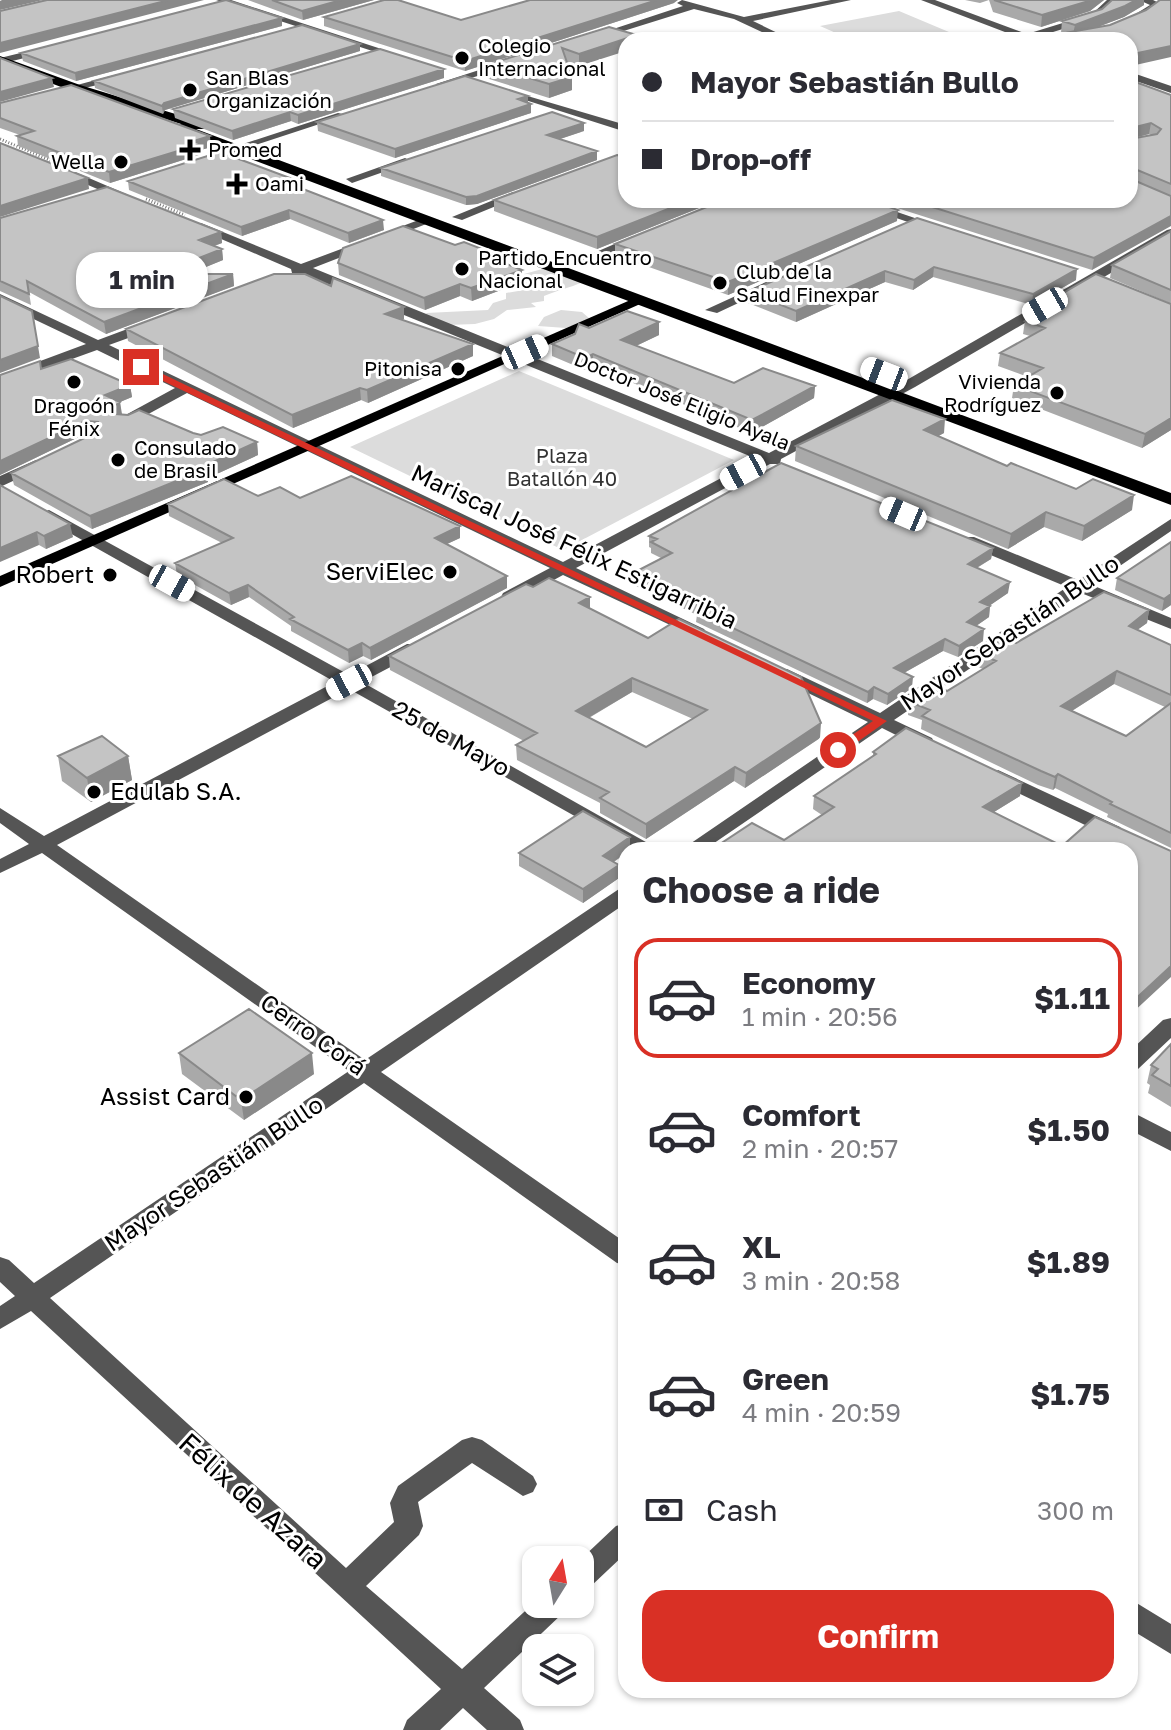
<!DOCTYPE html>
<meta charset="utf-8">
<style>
:root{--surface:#fff;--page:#f2f2f3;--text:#2b2b33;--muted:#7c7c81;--line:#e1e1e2;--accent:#d93025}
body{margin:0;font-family:"Golos Text",sans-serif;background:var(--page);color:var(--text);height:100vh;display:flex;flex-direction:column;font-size:30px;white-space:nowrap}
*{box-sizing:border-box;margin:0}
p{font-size:26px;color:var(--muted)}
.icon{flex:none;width:44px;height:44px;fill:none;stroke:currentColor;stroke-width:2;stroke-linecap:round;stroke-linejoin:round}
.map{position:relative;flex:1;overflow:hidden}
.drawer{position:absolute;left:618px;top:842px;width:520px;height:856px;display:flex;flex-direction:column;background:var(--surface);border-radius:24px;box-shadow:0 2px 6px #0004}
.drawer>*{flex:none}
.guide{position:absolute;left:618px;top:32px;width:520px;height:176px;border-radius:24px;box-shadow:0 2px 6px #0004;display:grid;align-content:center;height:176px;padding:0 24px;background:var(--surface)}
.needle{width:52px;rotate:11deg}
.fabs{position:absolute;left:522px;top:1546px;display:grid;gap:16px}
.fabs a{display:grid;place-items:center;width:72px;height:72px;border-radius:16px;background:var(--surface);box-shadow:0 2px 6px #0004;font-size:40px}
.end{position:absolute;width:36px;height:36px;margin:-18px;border:10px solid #d93025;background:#fff;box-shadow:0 0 0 4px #fff}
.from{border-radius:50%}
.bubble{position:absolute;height:56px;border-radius:24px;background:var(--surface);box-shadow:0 2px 6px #0004;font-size:26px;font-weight:700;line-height:56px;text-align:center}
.car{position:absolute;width:24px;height:48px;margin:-24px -12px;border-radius:10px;box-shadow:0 0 6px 2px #0007;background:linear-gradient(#fff 24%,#345 0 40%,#fff 0 76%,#345 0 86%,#fff 0)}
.guide b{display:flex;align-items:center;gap:28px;height:76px;font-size:30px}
.guide b+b{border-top:2px solid var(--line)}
.guide i{width:20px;height:20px;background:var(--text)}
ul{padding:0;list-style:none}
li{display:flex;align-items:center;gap:24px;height:120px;margin:0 16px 12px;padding:0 8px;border:4px solid transparent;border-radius:24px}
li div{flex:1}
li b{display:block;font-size:30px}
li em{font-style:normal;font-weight:700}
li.on{border-color:var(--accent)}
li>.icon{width:72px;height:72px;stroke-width:1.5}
h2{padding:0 24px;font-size:36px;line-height:96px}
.pay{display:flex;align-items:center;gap:20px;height:88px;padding:0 24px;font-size:30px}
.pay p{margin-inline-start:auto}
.action{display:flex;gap:16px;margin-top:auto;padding:16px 24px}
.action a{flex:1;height:92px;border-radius:24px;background:var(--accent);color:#fff;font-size:32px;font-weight:700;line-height:92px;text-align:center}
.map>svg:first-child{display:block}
</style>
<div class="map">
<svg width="1171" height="1730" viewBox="0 0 1171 1730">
<rect width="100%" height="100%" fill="#fff"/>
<!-- green -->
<path fill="#dcdcdc" d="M899,11L968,40H852L820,26Z
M546,268L583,282C569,288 558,290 544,296V301L531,303L536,307L507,310L494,319L475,324L447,325L429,319L426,313L488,310L493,303L506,299V293L524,290L521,284L531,281L524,274Z
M561,310L582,312L590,319L566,328L538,326L544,317Z
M519,371L734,460L563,550L350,447Z"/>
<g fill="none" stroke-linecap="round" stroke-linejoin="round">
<!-- path -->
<path stroke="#777" stroke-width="3" stroke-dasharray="1 2" stroke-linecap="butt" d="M0,139L52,161
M146,199L185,215"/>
<!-- minor -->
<path fill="#555" fill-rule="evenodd" d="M216,0H231L406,57L397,59Z
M682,0L744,17L831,0H851L753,21L792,40H779L734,19L694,9L598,39L589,37L683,6L677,3Z
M921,0H935L1027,34L1092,14L1107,0H1118L1098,18L1037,37L1040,40H1026Z
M1139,0H1153L1163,5L1137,20L1134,15L1150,5Z
M45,47L49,48V52L0,64V58Z
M510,60L515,63L514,65L441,87L436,84Z
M1130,72L1171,86V93L1130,79Z
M118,74L122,75V79L56,95L51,92Z
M500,88L626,125V132L500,92Z
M338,113L347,115L201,163L191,161Z
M405,158L411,161L409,163L352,183L346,179Z
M60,169H68L133,197L123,200L60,173Z
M513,192L523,195L462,220L452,217Z
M844,200H862L944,228L934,231Z
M424,218L434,221L313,268L769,453L905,381L1167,230L1171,229V238L915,387L781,459L780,464H770L576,568L704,629L707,633L698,638L563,575L515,601H503L501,597L503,593L550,568L187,393L130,424H120V418L175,388L97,350L0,385V376L86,344L0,303V294L98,340L146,322H156V328L109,345L563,562L757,459L301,273H292L291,269L191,226L201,223L301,264Z
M633,236L643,239L583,265L573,262Z
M766,282L777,285L717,313L705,310Z
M36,460L44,465L41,468L0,487V476Z
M49,510L349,675L407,644H419L422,648L419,652L362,682L660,850H635L349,689L57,845L365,1060L619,889L626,888V903L381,1072L626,1243V1265L617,1263L364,1083L50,1298L346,1568L394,1522L390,1503L398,1486L462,1440L472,1437L482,1440L533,1476L537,1484L533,1492L523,1496L472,1463L418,1502L423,1526L419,1535L366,1586L462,1669L536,1601V1604H567L563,1613L484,1688L520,1720L524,1730H487L463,1708L440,1730H403L407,1720L441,1689L31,1311L0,1329V1306L15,1296L0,1282V1257L9,1260L34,1283L349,1071L42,853L0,873V859L29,844L0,823V808L44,836L335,682L43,518V512Z
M1171,519V531L1092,585L1171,618V629L1081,593L894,720L932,738L934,742L932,746H918L882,728L704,850H681L868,722L775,677L772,673L775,669H787L880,713L1067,587L962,543V537H974L1078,580Z
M998,770L1120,827L1123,831L1120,835H1106L991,780L989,776Z
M1171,1018V1038L1138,1069L1130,1072V1051L1163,1020Z
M1130,1111L1171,1132V1151L1130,1130Z
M626,1523V1553L590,1587L580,1591V1560L616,1526Z
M1130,1599L1171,1624V1654L1130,1629Z"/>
<!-- major -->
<path fill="#000" fill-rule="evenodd" d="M635,298L647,301L0,587V576Z"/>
<!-- highway -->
<path fill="#000" fill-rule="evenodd" d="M0,56L80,85L205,123V129H196L1171,493V505L176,131L174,128L181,124L103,99H93L0,64Z"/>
</g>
<!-- wall -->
<path fill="#a9a9a9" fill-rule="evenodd" d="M248,0H374L303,20Z
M965,0H1104L1090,11L1041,27L993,12L989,0L980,3Z
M1157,0H1171L1131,66H1130V40H1069V35L1061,33L1062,21L1102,9L1144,5L1124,17L1095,28L1110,25L1146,10L1159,1Z
M674,3L465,71L324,26V17L461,20Z
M282,26L76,81L23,61L21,53Z
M609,27L579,66L567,63L572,77V90L549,98L486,78V65Z
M360,51L165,110L163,114L95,88L94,81Z
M444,78L298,124L291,121L233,140L175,118L173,109Z
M1171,95V196L1092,270L872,200H1130V139L1151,135L1149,134L1130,139Z
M528,96V103L531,104V113L395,158L318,131L317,122Z
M0,103L211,147L201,150L202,154L110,183L18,146L17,136L20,135L0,128Z
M584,131L560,139L597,151V160L477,204L466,205L381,176V168Z
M128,181H298L299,187L384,230L349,243L290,219L242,236L129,190Z
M494,200H719L597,249L494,211Z
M0,218L221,232L222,243L214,246L222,249L223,260L188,274H233L234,286L106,334L29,292L31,305L0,291Z
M917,218L1076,280L1032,305L933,277L913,290L885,282L796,322L748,303V292Z
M897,221L728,295L615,255V244Z
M1171,231V430L1142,448L1012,398L1014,385L1028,377L998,366L1000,353L1030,336L1023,334L1025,321L1052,306L1053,299L1167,302L1110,278L1112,265Z
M501,261L522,270V282L472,301L460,296L425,310L339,275L338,263Z
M331,286L404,307V319L402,320L473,344V356L368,403L361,400L293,428L128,341L126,329Z
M589,328L659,335L636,346L734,383L815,386L814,398L751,433L593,366L585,370L552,356V344Z
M41,369L130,385L132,397L120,402L121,414L201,435L257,442L258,455L208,478V482L92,529L14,485L11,473L95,434L87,433L0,475V375Z
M944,433L938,436L1007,466L1132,510L1082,541L1044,527L1008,549L795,461L796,446Z
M0,485L73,537L46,549L39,545Z
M258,496L300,498L460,538L447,544L507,576V588L371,660L363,656L349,663L291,631V626L249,597L231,605L177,575L175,563L222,543L169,516L168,504Z
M649,536L993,548L991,559L977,568L1008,593L990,605L989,617L976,626L983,641L958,657L943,651L904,673L912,688L887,705L873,699L867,703L696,622L697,615L632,584L633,573L661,558L651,553V548L649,547Z
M1171,542V605L1162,611L1115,590L1117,578Z
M533,587L590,608L820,738L745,788L734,781L646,839L600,813V803L517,760L516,745L524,741L390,670L389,656ZM632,692L693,719L646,747L589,718Z
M1149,610L1147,623L1137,630L1171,645V848L1107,817L1108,814L1055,788L1053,790L1038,785L921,729L922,720L908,715L910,702L947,691L983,669L978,667L980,654L1016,643ZM1114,684L1165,707L1126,736L1072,711Z
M873,752L1020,796L994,812L1062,846L1130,850L784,840L822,815L813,809L814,796L873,756Z
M58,756H128L132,780L91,802L62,781Z
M519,853H626L614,862L619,878L583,903L519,866Z
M1171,1044V1107L1148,1093L1150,1085L1147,1083L1151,1065Z
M179,1053L314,1074L244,1120L182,1074Z"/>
<!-- shaded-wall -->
<path fill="#898989" d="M2,0H43L0,10V1Z
M169,0H204L0,53V43Z
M341,0H374L303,20L302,11Z
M657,0H678L674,3L465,71V61Z
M1092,0H1104L1090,11L1041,27L1042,15Z
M1136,0H1144V5L1124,17L1077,35L1073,34L1075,25Z
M282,18V26L76,81L75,73Z
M637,35V40H626V51L579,66V54Z
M360,44V51L165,110L163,114L162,106L164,103Z
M1171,46V57L1131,66L1133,54Z
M444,69V78L298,124V115Z
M572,77V90L549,98V84Z
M52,78L54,87L0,102V92Z
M528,96V105L518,99Z
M531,104V113L395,158V149Z
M290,112L291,121L233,140L232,131Z
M584,123V131L548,143L547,135Z
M1151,123L1149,134L1130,139L1131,128Z
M210,136L211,147L201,150L202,154L110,183L109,172Z
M597,151V160L477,204L466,205V197Z
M88,178L89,189L0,217V206Z
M691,200H719L597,249V237Z
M289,210L290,219L242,236L241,227Z
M898,210L897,221L728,295V282Z
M1171,216V226L1092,270L1094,258Z
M383,220L384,230L349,243L348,233Z
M221,232L222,243L200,251L199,240Z
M222,249L223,260L160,286L158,274Z
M934,267L933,277L913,290L914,280Z
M1077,269L1076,280L1032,305L1033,294Z
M522,270V282L472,301L471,288Z
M885,271V282L796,322V311Z
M233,274L234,286L106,334L104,322Z
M460,284V296L425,310L424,298Z
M404,307V319L386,326L385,314Z
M659,322V335L621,353V340Z
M473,344V356L368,403L367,390Z
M38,346L40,358L0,373V360Z
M593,354V366L585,370V358Z
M130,385L132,397L120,402L122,414L117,418L105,395Z
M815,386L814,398L751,433L752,420Z
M360,388L361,400L293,428L292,415Z
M1171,418V430L1142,448L1145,434Z
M945,419L944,433L922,445L924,430Z
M85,421L87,433L0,475V461Z
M257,442L258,455L208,478V482L92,529L90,516Z
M1134,495L1132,510L1082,541L1084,526Z
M1046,512L1044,527L1008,549L1011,534Z
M70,524L73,537L46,549L44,536Z
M460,526V538L436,549L435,538Z
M37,532L39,545L0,562V548Z
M993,548L991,559L966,574L968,564Z
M507,576V588L371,660L370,648Z
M1010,582L1008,593L979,613L980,602Z
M248,585L249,597L231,605L229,593Z
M1171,594V605L1162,611L1164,599Z
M590,597V611L579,603Z
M990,606L989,617L966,633L967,622Z
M1149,610L1147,623L1126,638L1129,626Z
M984,629L983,641L958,657L959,646Z
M945,639L943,651L893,679L894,668Z
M362,643L363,656L349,663L348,650Z
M1117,671L1114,684L1059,719L1061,706Z
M913,677L912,688L887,705L888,694Z
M632,678V692L576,725V711Z
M874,687L873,699L867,703L868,692Z
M821,723L820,738L745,788L746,773Z
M128,756L132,780L91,802L87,778Z
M735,767L734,781L646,839V824Z
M1058,774L1055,788L1053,790L1055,777Z
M1022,783L1020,796L981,820L983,807Z
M630,837V850H626V853L603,869V856Z
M619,865V878L583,903V889Z
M1171,966V977L1130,1015V1004Z
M312,1053L314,1074L244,1120L241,1100Z"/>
<!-- building -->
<path fill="#c4c4c4" stroke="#898989" stroke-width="2" fill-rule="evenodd" d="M47,0H169L0,43V11Z
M226,0L282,18L75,73L21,53Z
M272,0H341L302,11Z
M384,0H398L461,20L530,0H657L465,61L324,17Z
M994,0H1092L1042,15Z
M1112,0H1136L1125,6L1075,25L1062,21L1102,9Z
M1160,0H1171V46L1133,54L1130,53V40H1092L1070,32L1110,25L1146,10Z
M302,25L360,44L164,103L162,106L94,81Z
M609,27L637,35L579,54L562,48L572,77L549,84L486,65Z
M380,49L444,69L298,115L290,112L232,131L173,109Z
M0,58L52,78L0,92Z
M465,76L528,96L518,99L531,104L395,149L317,122Z
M1130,80L1171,95V184L1130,167V139L1157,134L1161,129L1151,123L1131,128L1130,138Z
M71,85L210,136L194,141L201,144L109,172L17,136L34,131L0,118V103Z
M552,112L584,123L547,135L597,151L477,196L466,197L381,168Z
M0,143L88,178L0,206Z
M220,152L298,181L290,184L383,220L348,233L289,210L241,227L128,181Z
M617,155L626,158V200H691L597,237L494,200Z
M1130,172L1131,179L1171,196V216L1094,258L910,200H1130Z
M107,187L221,232L199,240L222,249L158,274H233L104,322L27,281L29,294L0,281V218Z
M724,200H869L898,210L728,282L615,244Z
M917,218L1077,269L1033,294L934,267L914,280L885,271L796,311L748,292Z
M403,226L455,245L464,242L500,256L494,259L522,270L471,288L460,284L424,298L338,263L343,248Z
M1171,231V290L1112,265Z
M274,274H305L331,286L333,278L404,307L385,314L473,344L367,390L360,388L292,415L126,329Z
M1096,274L1171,304V418L1145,434L1014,385L1043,368L1000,353L1045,328L1025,321L1061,301L1053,299Z
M0,296L32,311L38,346L0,360Z
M627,311L659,322L621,340L734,383L763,368L815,386L752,420L593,354L585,358L552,344L575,334L579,324L589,328Z
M71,359L130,385L105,395L120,402L115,406L116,414L128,415L139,410L193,433L201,435L223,427L257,442L202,467L206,469L90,516L11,473L97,432L98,422L85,421L0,461V375L40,361L41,369Z
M892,400L945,419L924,430L1007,466L1011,463L1076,489L1093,479L1134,495L1084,526L1046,512L1011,534L796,446Z
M781,463L993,548L968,564L1010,582L980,602L990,606L967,622L984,629L959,646L945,639L894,668L913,677L888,694L874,687L868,692L697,611L703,607L633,573L672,553L651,542L657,539L649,536Z
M351,476L460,526L435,538L507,576L370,648L362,643L348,650L290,619L294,617L248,585L229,593L175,563L233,538L168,504L224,479L258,496L280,487L300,498Z
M0,485L70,524L44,536L37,532L0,548Z
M1171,542V594L1164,599L1117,578Z
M549,578L590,597L579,603L648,638L679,619L801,677L821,723L746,773L735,767L646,824L600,798L609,792L516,745L537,733L389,656L526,584L533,587ZM632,678L707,710L646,747L576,711Z
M1104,592L1149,610L1129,626L1171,645V695L1117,671L1061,706L1126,736L1171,703V833L1110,804L1112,802L1058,774L1055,777L1041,771L922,716L930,710L910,702L934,685L947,691L996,661L980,654L1005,637L1016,643Z
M906,728L1022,783L983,807L1062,846L1095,817L1171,851V966L1130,1004V850H711L752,823L784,840L834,807L814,796L876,754L873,752Z
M102,736L128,756L87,778L58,756Z
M583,811L630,837L603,856L619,865L583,889L519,853Z
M249,1009L312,1053L241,1100L179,1053Z
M1171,1044V1086L1152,1075L1158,1069L1151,1065Z"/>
<!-- route -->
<path fill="#d93025" d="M138,365H144L887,721L842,753H834V747L873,721L138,369Z"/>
<!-- markers -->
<g fill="#000" stroke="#fff" stroke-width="3">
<circle cx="462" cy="58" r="8"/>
<circle cx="190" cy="90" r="8"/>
<path d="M186 138h8v8h8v8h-8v8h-8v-8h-8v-8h8z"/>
<circle cx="121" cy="162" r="8"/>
<path d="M233 172h8v8h8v8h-8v8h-8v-8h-8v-8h8z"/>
<circle cx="462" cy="269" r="8"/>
<circle cx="720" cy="283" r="8"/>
<circle cx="458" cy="369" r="8"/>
<circle cx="74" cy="382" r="8"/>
<circle cx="1057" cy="393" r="8"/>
<circle cx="118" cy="460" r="8"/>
<circle cx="450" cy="572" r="8"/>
<circle cx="110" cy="575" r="8"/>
<circle cx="94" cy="792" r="8"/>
<circle cx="246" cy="1097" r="8"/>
</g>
<g text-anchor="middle" stroke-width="6" stroke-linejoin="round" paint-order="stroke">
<!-- far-poi labels -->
<g font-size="20" fill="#000" stroke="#fff" text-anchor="start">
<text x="478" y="53">Colegio<tspan x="478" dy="23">Internacional</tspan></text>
<text x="206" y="85">San Blas<tspan x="206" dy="23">Organización</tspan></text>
<text x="208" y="157">Promed</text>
<text x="105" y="169" text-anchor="end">Wella</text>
<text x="255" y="191">Oami</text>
<text x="478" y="265">Partido Encuentro<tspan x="478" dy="23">Nacional</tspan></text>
<text x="736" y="279">Club de la<tspan x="736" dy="23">Salud Finexpar</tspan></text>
<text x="442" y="376" text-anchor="end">Pitonisa</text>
<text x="1041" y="389" text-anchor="end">Vivienda<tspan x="1041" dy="23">Rodríguez</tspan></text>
<text x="74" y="413" text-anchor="middle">Dragoón<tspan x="74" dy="23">Fénix</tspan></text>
<text x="134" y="455">Consulado<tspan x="134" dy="23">de Brasil</tspan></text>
</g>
<!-- far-street labels -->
<g font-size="20" fill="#000" stroke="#fff">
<text transform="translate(682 401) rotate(22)" y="7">Doctor José Eligio Ayala</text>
</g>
<!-- far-park labels -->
<g font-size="20" fill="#333" stroke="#fff">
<text x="562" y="463">Plaza<tspan x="562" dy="23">Batallón 40</tspan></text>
</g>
<!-- street labels -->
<g font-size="24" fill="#000" stroke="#fff">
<text transform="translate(574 547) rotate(25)" y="8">Mariscal José Félix Estigarribia</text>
<text transform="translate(1010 633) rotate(-34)" y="8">Mayor Sebastián Bullo</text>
<text transform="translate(451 739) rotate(29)" y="8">25 de Mayo</text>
<text transform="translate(313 1035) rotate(35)" y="8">Cerro Corá</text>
<text transform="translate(214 1174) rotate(-34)" y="8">Mayor Sebastián Bullo</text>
</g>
<!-- poi labels -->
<g font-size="24" fill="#000" stroke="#fff" text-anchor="end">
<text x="434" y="580">ServiElec</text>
<text x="94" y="583">Robert</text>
<text x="110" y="800" text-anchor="start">Edulab S.A.</text>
<text x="230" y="1105">Assist Card</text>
</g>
<!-- near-street labels -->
<g font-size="28" fill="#000" stroke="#fff">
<text transform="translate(253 1501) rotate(42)" y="10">Félix de Azara</text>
</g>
</g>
</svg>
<div class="fabs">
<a><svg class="needle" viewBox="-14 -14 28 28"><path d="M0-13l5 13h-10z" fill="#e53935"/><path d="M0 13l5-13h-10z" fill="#7c7c81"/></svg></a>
<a><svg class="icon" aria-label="layers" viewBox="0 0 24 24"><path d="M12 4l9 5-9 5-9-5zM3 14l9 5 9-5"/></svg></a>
</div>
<i class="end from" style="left:838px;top:750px"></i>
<i class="end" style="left:141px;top:367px"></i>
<div class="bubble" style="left:76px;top:252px;width:132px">1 min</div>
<i class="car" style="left:1045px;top:306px;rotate:240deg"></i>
<i class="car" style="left:525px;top:352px;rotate:66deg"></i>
<i class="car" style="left:884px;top:374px;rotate:291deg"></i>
<i class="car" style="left:743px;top:472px;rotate:242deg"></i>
<i class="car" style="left:903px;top:514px;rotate:293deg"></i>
<i class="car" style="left:172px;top:583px;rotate:119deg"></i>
<i class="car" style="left:349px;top:682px;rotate:242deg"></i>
<div class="guide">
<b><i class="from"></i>Mayor Sebastián Bullo</b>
<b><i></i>Drop-off</b>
</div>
<section class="drawer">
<h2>Choose a ride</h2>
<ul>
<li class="on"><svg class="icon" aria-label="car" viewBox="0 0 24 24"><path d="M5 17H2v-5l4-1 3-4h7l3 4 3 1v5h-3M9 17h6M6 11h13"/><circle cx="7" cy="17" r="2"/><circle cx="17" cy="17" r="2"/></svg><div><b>Economy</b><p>1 min · 20:56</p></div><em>$1.11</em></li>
<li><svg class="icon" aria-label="car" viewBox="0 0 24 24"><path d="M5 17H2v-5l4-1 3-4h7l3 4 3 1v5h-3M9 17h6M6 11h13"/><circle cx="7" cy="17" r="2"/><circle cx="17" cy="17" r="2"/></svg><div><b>Comfort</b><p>2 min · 20:57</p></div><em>$1.50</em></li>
<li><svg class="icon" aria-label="car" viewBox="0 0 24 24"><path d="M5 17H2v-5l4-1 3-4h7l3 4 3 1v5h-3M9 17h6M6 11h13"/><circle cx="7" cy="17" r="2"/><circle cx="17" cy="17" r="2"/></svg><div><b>XL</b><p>3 min · 20:58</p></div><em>$1.89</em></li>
<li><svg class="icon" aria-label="car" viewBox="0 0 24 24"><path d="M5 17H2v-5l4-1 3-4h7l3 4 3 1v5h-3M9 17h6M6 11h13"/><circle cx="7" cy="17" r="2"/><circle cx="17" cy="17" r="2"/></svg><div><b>Green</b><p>4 min · 20:59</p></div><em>$1.75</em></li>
</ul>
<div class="pay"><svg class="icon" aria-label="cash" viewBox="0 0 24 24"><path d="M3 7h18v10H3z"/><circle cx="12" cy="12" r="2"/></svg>Cash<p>300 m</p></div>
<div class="action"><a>Confirm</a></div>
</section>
</div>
